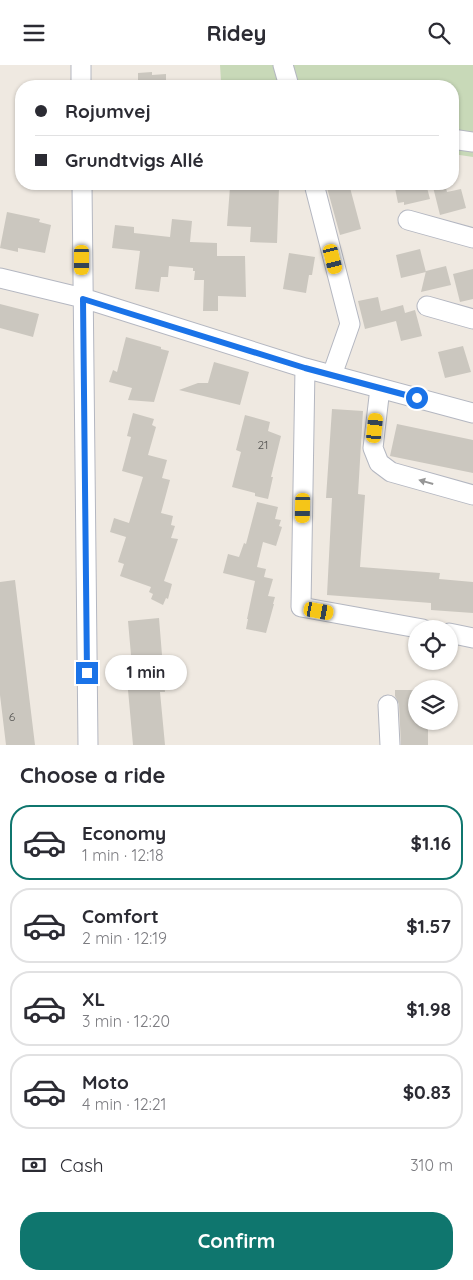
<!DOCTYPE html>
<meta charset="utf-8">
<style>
:root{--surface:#fff;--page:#f2f2f3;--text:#2b2b33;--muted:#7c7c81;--line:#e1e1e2;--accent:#0f766e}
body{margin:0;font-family:Quicksand,sans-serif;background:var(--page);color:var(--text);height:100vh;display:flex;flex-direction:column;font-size:19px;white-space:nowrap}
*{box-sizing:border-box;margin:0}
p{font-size:16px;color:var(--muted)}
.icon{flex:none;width:28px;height:28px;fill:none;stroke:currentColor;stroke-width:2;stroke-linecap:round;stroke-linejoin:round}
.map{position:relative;height:680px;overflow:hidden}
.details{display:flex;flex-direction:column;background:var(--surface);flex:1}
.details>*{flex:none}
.guide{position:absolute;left:15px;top:15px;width:444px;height:110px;border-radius:20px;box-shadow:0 1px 4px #0004;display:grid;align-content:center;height:110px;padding:0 20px;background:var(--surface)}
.fabs{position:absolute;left:408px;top:555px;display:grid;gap:10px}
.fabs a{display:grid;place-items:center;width:50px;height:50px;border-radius:50%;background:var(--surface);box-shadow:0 1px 4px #0004;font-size:25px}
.end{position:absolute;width:22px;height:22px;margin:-11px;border:6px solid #1a73e8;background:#fff;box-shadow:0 0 0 2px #fff}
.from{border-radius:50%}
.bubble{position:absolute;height:35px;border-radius:18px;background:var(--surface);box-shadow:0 1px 4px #0004;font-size:16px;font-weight:700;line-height:35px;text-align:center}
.car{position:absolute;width:15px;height:30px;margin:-15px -8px;border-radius:6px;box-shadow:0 0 4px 1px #0007;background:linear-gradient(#f5c518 24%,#345 0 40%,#f5c518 0 76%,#345 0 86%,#f5c518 0)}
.guide b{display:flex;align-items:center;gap:18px;height:48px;font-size:19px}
.guide b+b{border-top:1px solid var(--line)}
.guide i{width:12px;height:12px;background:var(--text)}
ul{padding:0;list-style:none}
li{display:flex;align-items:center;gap:15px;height:75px;margin:0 10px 8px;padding:0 10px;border:2px solid var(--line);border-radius:20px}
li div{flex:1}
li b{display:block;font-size:19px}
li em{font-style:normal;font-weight:700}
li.on{border-color:var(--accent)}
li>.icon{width:45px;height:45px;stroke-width:1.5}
h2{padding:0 20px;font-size:22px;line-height:60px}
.pay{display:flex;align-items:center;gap:12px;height:55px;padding:0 20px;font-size:19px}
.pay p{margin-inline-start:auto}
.primary-button{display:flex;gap:10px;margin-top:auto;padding:10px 20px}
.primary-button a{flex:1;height:58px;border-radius:20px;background:var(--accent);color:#fff;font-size:20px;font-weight:700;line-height:58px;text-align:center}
header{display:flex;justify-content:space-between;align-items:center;height:65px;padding:0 20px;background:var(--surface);font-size:22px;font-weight:700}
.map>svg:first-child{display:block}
</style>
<header><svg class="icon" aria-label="menu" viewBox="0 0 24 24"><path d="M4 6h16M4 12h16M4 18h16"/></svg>Ridey<svg class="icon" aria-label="search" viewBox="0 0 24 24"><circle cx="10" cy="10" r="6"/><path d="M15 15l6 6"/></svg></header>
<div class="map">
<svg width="473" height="680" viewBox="0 0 473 680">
<rect width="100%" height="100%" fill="#efe9e1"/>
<!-- cemetery -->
<path fill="#c8d9b8" d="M220,0H473V92L453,89L452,21H275L273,16H221Z"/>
<!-- building -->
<path fill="#cbc7bf" d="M152,7V10L166,9V21H138V8Z
M326,119H349L361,164L340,170Z
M397,119H426L430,134L404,140V137L398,138L395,123L397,122Z
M445,119L447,127L461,124L466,143L440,150L433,122Z
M241,121L279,123L277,178L250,177L251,162L227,161L230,122L241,123Z
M7,147L40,154L39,157L51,160L45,188L18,183V187L0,183Z
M172,154L192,156L190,177L217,178V191H245L246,232L218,231V246H203L204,215H194L195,206H193V203L169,201L168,212H161L159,227L135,224L140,186L112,183L115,160L134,162V168L170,172Z
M420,184L426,207L401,213L396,190Z
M289,188L315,192L312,210H309L306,228L283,224Z
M446,201L451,220L421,227L426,206Z
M473,204V234L460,237L453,209Z
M378,232L381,246L403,240L405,248L415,245L422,271L401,276L396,256L365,264L358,236Z
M0,239L39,249L33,272L0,263Z
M126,272L161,282V284L169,286L154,337L128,335L132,323L109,317L113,305L117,307Z
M463,281L471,307L445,313L438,287Z
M214,297L249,307L240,340L179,325L198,318H208Z
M332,344L363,346L358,429L365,430L360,502L440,508L439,514L473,517V548L431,545V538L327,530L332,433H326Z
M133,348L154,354L152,360L156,362L148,390L167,395L162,413L170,415L161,448L173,451L171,460L175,461L171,473L178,474L164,516L172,519L168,534L166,533L163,540L151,534L153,529L149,527L151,522L120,511L124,499L118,497L126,472L110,467L114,453L129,458L143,412L122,406L131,372L127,371Z
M245,350L270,357L268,366L281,371L271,412H273L268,434L255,431V428L232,422L241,387L236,385Z
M397,359L473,375V408L390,391Z
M257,437L278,442L275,454L281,455L279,461L282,462L276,481L263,477L257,502L266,504L264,512L273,514L268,531L275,532L273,539H274L266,568L246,564L248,554H247L255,516L223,508L228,489L239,492L244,478L246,479Z
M15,515L35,680H6L0,630V517Z
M159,553L165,627H160L165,680H133L128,625L134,624L128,556Z
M395,625H416V656H428V680H401L399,639L395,631Z"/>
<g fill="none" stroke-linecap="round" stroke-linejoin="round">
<!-- minor casing -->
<g stroke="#b4b7c1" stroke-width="21">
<path id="minor" d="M81,0V21
M283,0L289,21
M452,74L473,77
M82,119L88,680
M314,119L350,259L332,310
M408,155L473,173
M0,213L83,233L305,303L473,348
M427,241L473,254
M305,303L301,542L423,564
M380,323L373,383L379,398L391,407L473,430
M449,568L473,573
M388,640L390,680"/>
</g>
<!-- minor -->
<use href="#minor" stroke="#fff" stroke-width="19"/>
</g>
<!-- one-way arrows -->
<defs><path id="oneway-solid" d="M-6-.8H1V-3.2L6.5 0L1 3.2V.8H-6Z" transform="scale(1.25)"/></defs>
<use fill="#969696" href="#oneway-solid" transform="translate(426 417) rotate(-164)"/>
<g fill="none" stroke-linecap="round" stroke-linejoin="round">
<!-- route -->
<path stroke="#1a73e8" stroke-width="6" d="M87,608L83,234L305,303L417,333"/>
</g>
<g text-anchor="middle" stroke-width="5" stroke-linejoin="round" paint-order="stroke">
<!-- number labels -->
<g font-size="12" fill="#555452">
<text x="263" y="384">21</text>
<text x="12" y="656">6</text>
</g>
</g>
</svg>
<div class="fabs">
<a><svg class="icon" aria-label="locate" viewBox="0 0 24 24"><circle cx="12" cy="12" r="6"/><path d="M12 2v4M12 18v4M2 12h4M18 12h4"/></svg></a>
<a><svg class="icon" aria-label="layers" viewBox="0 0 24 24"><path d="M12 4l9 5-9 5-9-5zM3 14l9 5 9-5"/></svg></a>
</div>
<i class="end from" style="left:417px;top:333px"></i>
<i class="end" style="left:87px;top:608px"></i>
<div class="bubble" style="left:105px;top:590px;width:82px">1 min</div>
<i class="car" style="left:333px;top:194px;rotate:166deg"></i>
<i class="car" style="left:82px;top:195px;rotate:180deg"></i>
<i class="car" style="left:375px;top:363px;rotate:6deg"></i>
<i class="car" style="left:303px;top:443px;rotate:181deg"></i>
<i class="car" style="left:319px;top:546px;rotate:100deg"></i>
<div class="guide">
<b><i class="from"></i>Rojumvej</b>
<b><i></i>Grundtvigs Allé</b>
</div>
</div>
<section class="details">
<h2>Choose a ride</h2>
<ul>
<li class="on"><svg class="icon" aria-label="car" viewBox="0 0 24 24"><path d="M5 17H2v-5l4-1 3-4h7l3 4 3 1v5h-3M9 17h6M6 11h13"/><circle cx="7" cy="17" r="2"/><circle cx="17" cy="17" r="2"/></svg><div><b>Economy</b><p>1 min · 12:18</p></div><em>$1.16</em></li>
<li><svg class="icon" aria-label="car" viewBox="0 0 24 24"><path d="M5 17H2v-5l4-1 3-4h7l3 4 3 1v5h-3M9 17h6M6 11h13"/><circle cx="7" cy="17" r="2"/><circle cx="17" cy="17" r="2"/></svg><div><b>Comfort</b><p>2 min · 12:19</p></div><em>$1.57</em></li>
<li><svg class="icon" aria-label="car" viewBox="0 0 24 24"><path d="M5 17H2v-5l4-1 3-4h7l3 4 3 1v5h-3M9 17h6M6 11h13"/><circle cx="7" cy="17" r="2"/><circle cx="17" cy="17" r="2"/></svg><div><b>XL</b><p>3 min · 12:20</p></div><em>$1.98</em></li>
<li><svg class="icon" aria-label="car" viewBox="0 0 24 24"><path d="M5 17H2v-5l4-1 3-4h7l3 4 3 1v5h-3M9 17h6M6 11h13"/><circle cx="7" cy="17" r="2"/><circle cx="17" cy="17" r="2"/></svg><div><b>Moto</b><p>4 min · 12:21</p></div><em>$0.83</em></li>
</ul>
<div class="pay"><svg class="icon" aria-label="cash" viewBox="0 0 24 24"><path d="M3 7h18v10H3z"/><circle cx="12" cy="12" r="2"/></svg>Cash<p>310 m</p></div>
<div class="primary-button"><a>Confirm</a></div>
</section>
